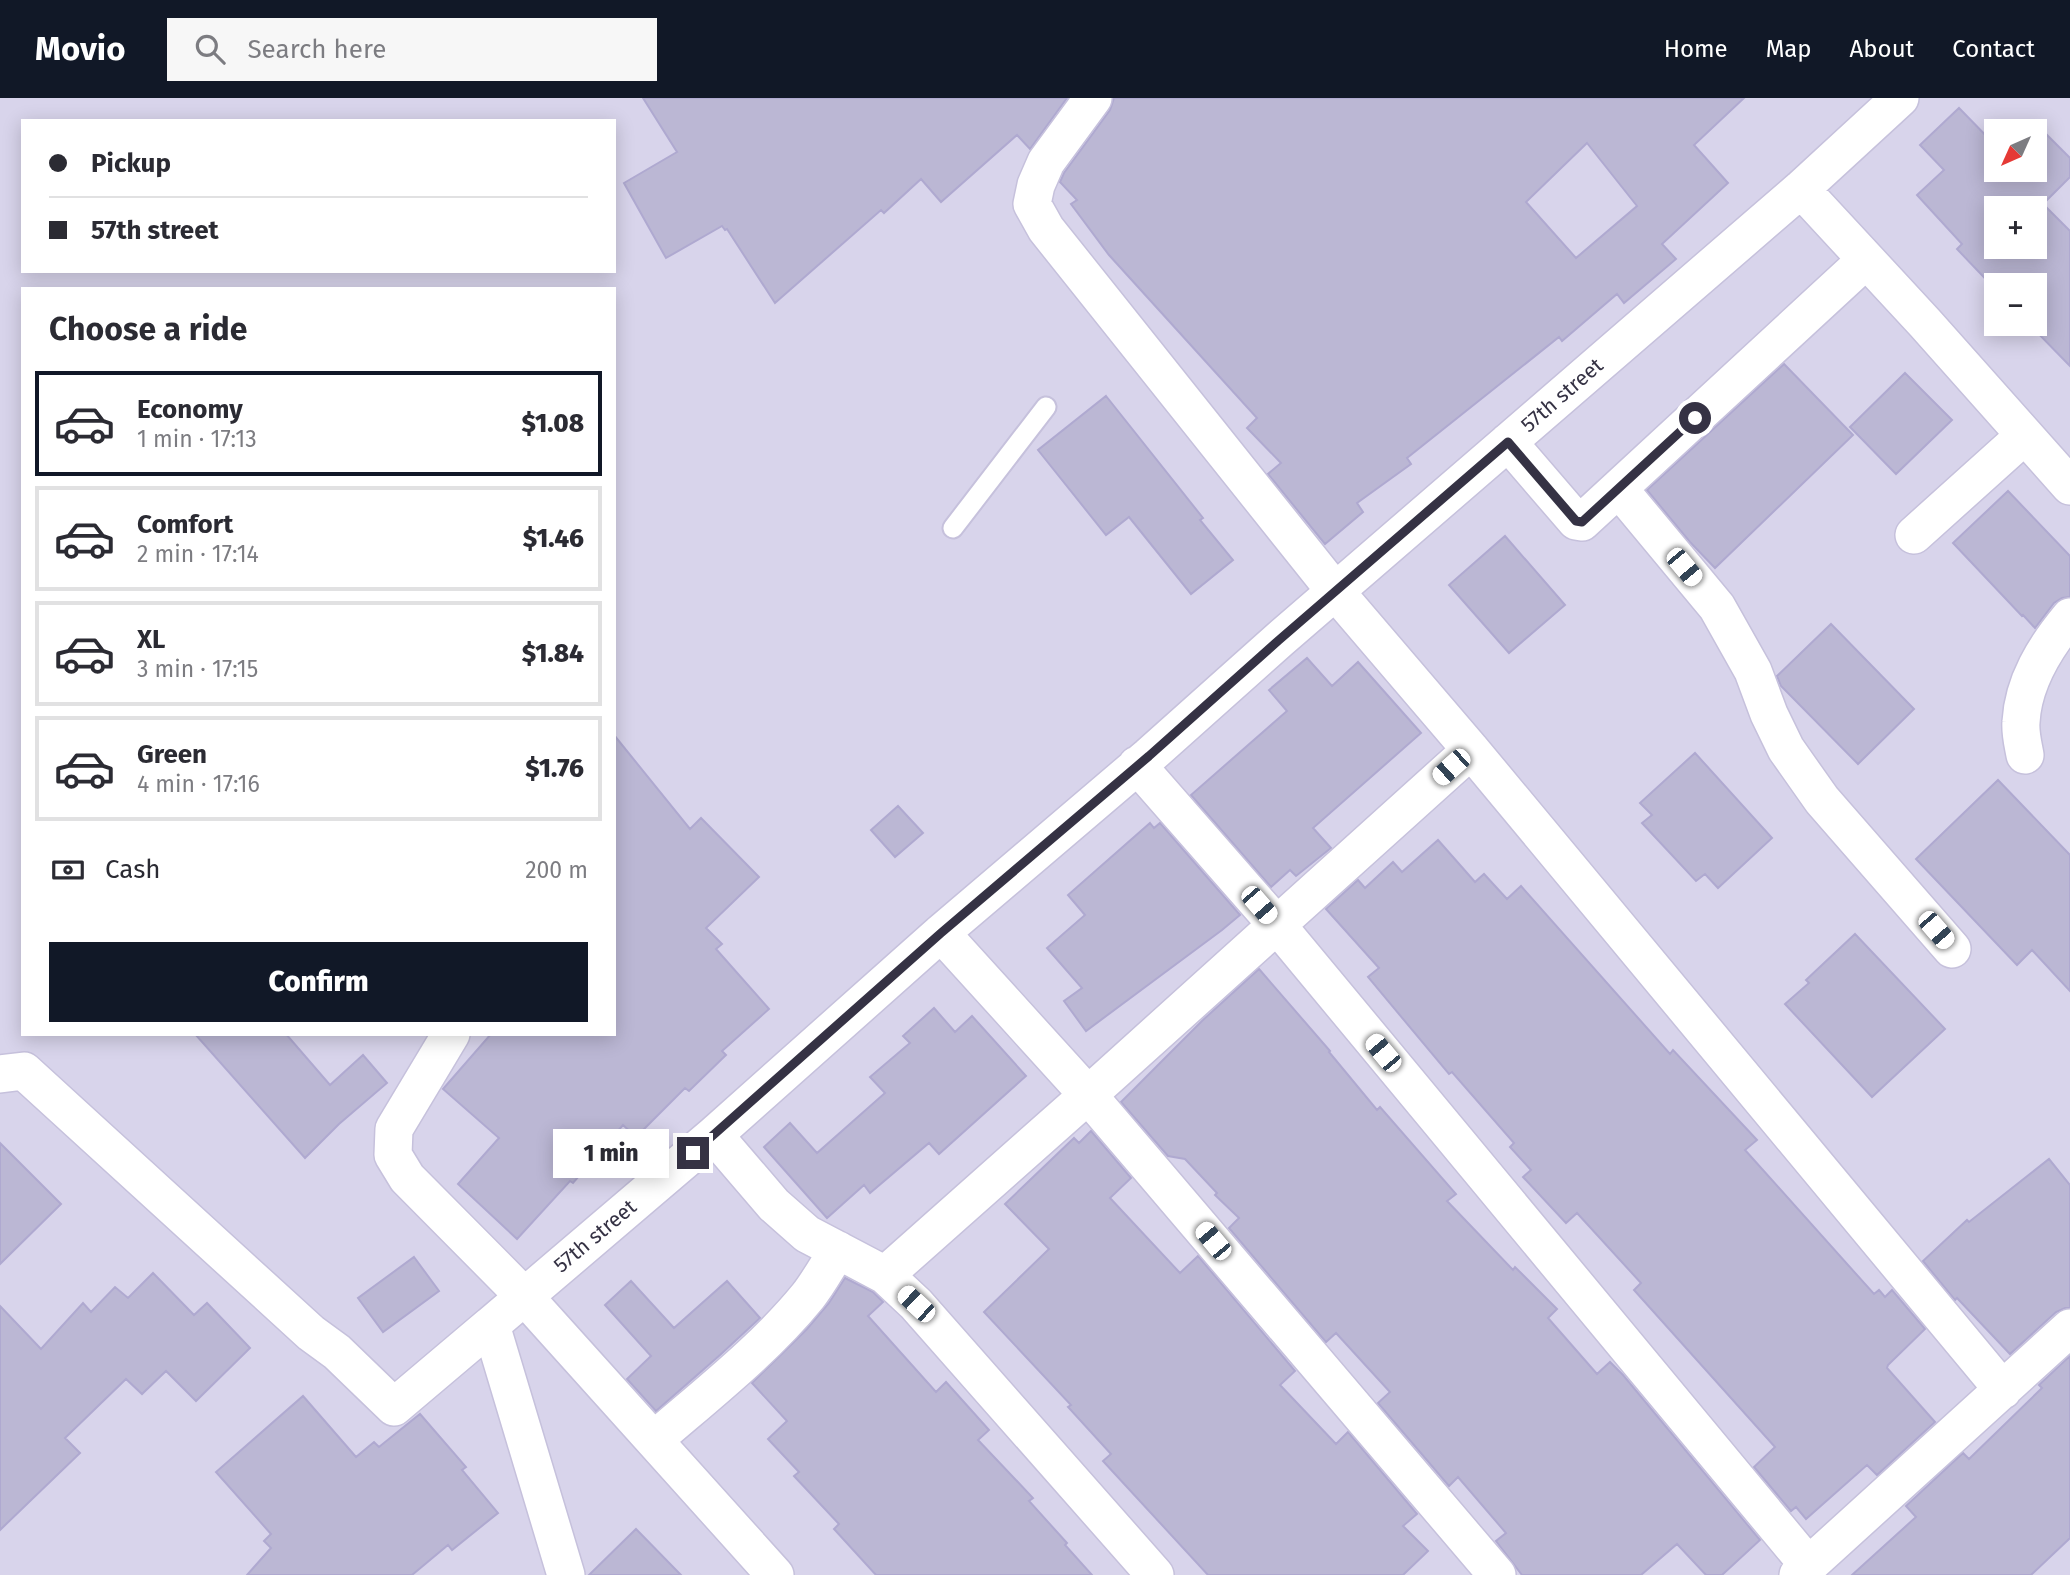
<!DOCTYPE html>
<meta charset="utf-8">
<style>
:root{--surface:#fff;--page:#f7f7f7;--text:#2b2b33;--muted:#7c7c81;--line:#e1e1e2;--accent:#111827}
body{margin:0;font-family:"Fira Sans",sans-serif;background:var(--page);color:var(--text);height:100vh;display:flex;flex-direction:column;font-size:26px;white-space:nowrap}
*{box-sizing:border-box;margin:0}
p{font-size:23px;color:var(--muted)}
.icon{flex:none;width:38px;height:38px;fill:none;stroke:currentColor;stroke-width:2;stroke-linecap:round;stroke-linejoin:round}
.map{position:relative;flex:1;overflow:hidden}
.sheet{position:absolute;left:21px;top:189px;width:595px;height:749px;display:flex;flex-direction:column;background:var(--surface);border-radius:0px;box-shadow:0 4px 18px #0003}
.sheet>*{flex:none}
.banner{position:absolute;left:21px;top:21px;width:595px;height:154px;border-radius:0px;box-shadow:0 4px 18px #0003;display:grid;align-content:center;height:154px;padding:0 28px;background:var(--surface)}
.needle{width:46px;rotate:225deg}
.controls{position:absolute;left:1984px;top:21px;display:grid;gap:14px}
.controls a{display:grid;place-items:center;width:63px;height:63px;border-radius:0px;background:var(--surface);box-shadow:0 4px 18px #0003;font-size:35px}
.end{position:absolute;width:32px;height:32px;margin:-16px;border:9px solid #353244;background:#fff;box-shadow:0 0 0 4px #fff}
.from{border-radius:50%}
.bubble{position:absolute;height:49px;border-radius:0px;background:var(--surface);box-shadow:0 4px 18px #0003;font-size:23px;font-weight:800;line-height:49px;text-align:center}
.car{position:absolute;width:21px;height:42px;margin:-21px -10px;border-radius:9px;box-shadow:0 0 5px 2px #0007;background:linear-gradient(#fff 24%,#345 0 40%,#fff 0 76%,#345 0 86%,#fff 0)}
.banner b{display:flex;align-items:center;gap:24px;height:66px;font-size:26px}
.banner b+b{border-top:2px solid var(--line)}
.banner i{width:18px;height:18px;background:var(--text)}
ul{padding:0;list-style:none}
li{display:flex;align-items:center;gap:21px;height:105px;margin:0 14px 10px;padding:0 14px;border:4px solid var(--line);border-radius:0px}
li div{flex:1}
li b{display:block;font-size:26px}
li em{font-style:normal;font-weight:800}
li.on{border-color:var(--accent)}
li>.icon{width:63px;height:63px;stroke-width:1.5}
h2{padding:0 28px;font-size:32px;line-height:84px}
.pay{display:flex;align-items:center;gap:18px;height:77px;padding:0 28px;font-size:26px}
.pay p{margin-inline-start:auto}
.button{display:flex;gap:14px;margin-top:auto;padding:14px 28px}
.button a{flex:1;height:80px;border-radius:0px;background:var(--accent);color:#fff;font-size:28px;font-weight:800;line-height:80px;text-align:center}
header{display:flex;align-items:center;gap:42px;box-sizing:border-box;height:98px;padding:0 35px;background:var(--accent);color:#fff}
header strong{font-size:33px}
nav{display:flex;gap:38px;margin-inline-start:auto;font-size:24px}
.search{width:490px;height:63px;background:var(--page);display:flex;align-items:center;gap:18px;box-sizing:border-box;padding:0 24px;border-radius:0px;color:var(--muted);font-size:26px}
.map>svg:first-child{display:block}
</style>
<header>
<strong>Movio</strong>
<div class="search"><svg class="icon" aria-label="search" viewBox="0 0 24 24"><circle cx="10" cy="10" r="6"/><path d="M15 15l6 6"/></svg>Search here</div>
<nav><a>Home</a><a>Map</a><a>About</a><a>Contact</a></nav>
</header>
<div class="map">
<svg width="2070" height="1477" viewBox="0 0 2070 1477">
<rect width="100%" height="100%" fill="#e6e2f3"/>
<!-- residential -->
<path fill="#d8d4eb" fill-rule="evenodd" d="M0,0H2070V1477H0ZM23,23H614V173H23ZM1997,33H2035V72H1997ZM1997,110H2035V149H1997ZM1997,187H2035V226H1997ZM23,191H614V936H23Z"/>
<!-- building -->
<path fill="#bbb7d4" stroke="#afa9d0" stroke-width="2" fill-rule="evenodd" d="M643,0H1067L1030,51L1017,37L941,104L921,81L884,115L881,112L775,205L727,131L725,132L722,128L666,160L624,85L677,54Z
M1114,0H1744L1694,47L1728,85L1662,146L1676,161L1624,205L1617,196L1562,243L1559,239L1407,360L1411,366L1357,405L1363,414L1325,446L1268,376L1281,365L1247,330L1257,320L1109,157L1071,106L1077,102L1060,84L1064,75L1110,12ZM1587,45L1637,108L1576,160L1526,104Z
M1959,10L1997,49V72H2035V47L2046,36L2070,60V79L2043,106L2070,133V268L2029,226H2035V187H1997V193L1957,151L1962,146L1917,97L1944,72L1920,47ZM1997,110H2035V149H1997Z
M1784,266L1853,337L1715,470L1690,444L1647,392Z
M1905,275L1952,322L1896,376L1850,329Z
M1106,298L1203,420L1200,422L1233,462L1191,496L1129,419L1106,437L1038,352Z
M2008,393L2070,458V499L2062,500L2054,505L2035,530L2023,517L2022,518L1953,445Z
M1505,438L1565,507L1509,555L1449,487Z
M1831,526L1914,611L1858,666L1781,588L1777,578Z
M1307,560L1332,588L1358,564L1421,635L1313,730L1331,750L1296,778L1290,772L1271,789L1191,697L1287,613L1269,592Z
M614,637L690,731L701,720L759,779L706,830L722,846L716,851L769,911L722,953L726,957L689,993L685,990L636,1039L623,1027L573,1085L570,1083L517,1141L458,1086L499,1040L443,991L491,936H614Z
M1695,655L1772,740L1718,790L1705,776L1696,783L1642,725L1652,717L1640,705Z
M1998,682L2070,757V893L2032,852L2017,867L1916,761Z
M898,708L923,735L895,759L871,732Z
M1150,725L1154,730L1160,725L1240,817L1222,832L1086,933L1064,903L1082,890L1047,850L1085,817L1068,797Z
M1438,742L1475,784L1484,776L1507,801L1521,788L1670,956L1673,952L1757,1042L1745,1052L1874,1196L1879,1192L1885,1199L1892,1192L1925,1231L1888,1267L1887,1270L1935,1324L1877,1377L1867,1367L1806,1421L1796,1409L1791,1413L1754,1369L1775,1349L1634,1192L1641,1185L1577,1115L1566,1125L1523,1079L1531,1072L1510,1049L1514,1045L1452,974L1449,976L1368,879L1379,870L1326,811L1358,782L1365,790L1393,764L1402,774Z
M1855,836L1945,931L1872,999L1785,906L1809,885L1806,882Z
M1259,871L1330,953L1329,954L1377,1012L1380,1009L1456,1096L1447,1103L1513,1172L1515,1169L1557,1211L1548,1220L1597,1276L1610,1264L1623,1277L1760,1442L1722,1477H1706L1677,1446L1641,1477H1522L1496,1443L1506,1435L1458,1379L1449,1388L1378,1305L1390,1294L1336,1235L1326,1244L1229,1130L1239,1120L1215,1097L1217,1095L1185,1061L1168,1058L1121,1004L1203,922Z
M934,910L955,934L972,918L1026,978L939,1056L929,1045L870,1095L864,1087L827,1120L764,1049L790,1025L817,1055L885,995L870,979L910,945L903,938Z
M195,936H286L330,987L363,957L387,985L339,1026L305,1060Z
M1091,1033L1131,1080L1110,1100L1180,1175L1198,1158L1295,1273L1280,1287L1336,1346L1348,1334L1417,1416L1403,1428L1428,1453L1403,1477H1208L1103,1363L1111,1356L1068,1309L1071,1307L984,1214L1049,1151L1005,1106L1074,1040L1079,1045Z
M0,1045L61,1106L0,1166Z
M2049,1061L2070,1087V1210H2065L2056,1214L2010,1256L1957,1200L1955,1202L1923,1163L1967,1122L1969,1124Z
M414,1159L439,1193L383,1234L358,1200Z
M153,1175L194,1217L207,1205L250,1250L196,1303L166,1273L142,1296L126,1281L65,1340L80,1355L0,1432V1208L41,1251L83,1205L91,1214L115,1189L128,1200Z
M845,1180L873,1194L883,1204L868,1218L936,1294L946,1284L989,1332L978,1342L1033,1400L1029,1403L1067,1445L1065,1447L1092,1477H876L834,1431L839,1426L794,1378L799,1374L768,1341L787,1323L752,1285L807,1231L829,1205Z
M631,1183L674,1230L727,1183L760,1220L720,1257L656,1313L627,1281L651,1258L605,1207Z
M2070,1258V1440L2031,1477H1852L1916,1419L1906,1408L1963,1355L1969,1361L2042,1290L2039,1287Z
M303,1298L356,1359L374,1344L379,1349L420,1316L466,1369L462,1372L498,1415L452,1452L448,1447L412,1477H247L271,1450L264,1443L271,1436L216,1374Z
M636,1431L681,1477H589Z"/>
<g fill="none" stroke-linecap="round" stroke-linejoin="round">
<!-- service casing -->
<g stroke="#c6c1dc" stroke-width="23">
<path id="service" d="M953,430L1046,309"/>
</g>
<!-- minor casing -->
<g stroke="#c6c1dc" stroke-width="40">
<path id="minor" d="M1093,0L1046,64L1036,87L1032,106L1046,131L1335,493L1471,652L2003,1292
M1801,91L1925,225L2070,388
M1508,344L1576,423L1582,424L1866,162
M1619,391L1717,509L1753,573L1769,616L1786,651L1822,702L1952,851
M1914,437L2024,338
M2025,657C2023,646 2020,635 2021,624C2023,584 2045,549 2070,519
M1137,667L1277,827L1809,1468
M941,835L1088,997L1497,1477
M451,936L394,1031L393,1057L407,1080L524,1198L775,1477
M0,976L24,973L311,1235L337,1254L394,1309L491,1227
M714,1037L774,1107L807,1136L885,1177L916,1206L1155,1477
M885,1177L1088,997L1471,652
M654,1342C706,1297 765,1251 808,1198C819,1184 828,1167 838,1152
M566,1477L491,1227L714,1037L941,835L1149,658L1279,542L1801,91L1900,0
M1798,1477L2070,1230"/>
</g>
<!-- service -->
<use href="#service" stroke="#fff" stroke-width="19"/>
<!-- minor -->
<use href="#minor" stroke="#fff" stroke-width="37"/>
</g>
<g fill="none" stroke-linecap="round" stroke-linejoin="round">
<!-- route -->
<path stroke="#353244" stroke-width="9" d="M693,1055L941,835L1149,658L1279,542L1508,344L1576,423L1582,424L1695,320"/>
</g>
<g text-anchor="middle" stroke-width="6" stroke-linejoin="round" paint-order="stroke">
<!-- street labels -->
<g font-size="21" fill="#353244" stroke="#fff">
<text transform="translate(1562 297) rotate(-41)" y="7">57th street</text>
<text transform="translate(595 1138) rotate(-40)" y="7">57th street</text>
</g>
</g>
</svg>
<div class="controls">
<a><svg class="needle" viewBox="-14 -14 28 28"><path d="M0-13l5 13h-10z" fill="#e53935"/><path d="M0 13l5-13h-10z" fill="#7c7c81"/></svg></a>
<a>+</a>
<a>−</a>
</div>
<i class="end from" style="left:1695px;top:320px"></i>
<i class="end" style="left:693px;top:1055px"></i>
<div class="bubble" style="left:553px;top:1031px;width:116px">1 min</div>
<i class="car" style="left:1684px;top:469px;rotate:140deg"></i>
<i class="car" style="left:1451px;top:669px;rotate:228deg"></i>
<i class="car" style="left:1259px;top:807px;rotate:139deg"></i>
<i class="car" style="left:1936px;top:832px;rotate:139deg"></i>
<i class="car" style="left:1383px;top:955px;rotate:320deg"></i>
<i class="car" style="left:1213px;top:1143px;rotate:320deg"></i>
<i class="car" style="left:916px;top:1206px;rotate:313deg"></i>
<div class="banner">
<b><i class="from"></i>Pickup</b>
<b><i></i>57th street</b>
</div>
<section class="sheet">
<h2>Choose a ride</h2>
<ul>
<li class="on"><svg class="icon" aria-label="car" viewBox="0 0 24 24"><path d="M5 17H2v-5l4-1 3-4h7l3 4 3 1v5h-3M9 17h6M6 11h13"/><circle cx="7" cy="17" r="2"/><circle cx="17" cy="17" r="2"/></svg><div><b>Economy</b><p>1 min · 17:13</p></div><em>$1.08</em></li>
<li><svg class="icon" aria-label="car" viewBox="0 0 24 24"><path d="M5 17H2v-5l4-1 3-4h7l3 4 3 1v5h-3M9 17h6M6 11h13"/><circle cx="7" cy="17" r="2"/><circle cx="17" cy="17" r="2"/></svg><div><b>Comfort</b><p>2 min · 17:14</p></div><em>$1.46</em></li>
<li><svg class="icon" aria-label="car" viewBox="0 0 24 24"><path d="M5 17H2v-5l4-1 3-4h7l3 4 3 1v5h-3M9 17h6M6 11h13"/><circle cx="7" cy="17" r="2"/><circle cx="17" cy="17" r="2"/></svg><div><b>XL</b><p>3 min · 17:15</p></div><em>$1.84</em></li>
<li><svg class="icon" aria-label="car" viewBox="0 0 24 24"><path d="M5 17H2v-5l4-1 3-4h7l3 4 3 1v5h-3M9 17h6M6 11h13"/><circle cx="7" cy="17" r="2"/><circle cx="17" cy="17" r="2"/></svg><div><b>Green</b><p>4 min · 17:16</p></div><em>$1.76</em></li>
</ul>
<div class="pay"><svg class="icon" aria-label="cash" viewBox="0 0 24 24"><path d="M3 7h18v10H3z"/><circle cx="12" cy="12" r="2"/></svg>Cash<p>200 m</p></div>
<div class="button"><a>Confirm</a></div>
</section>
</div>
